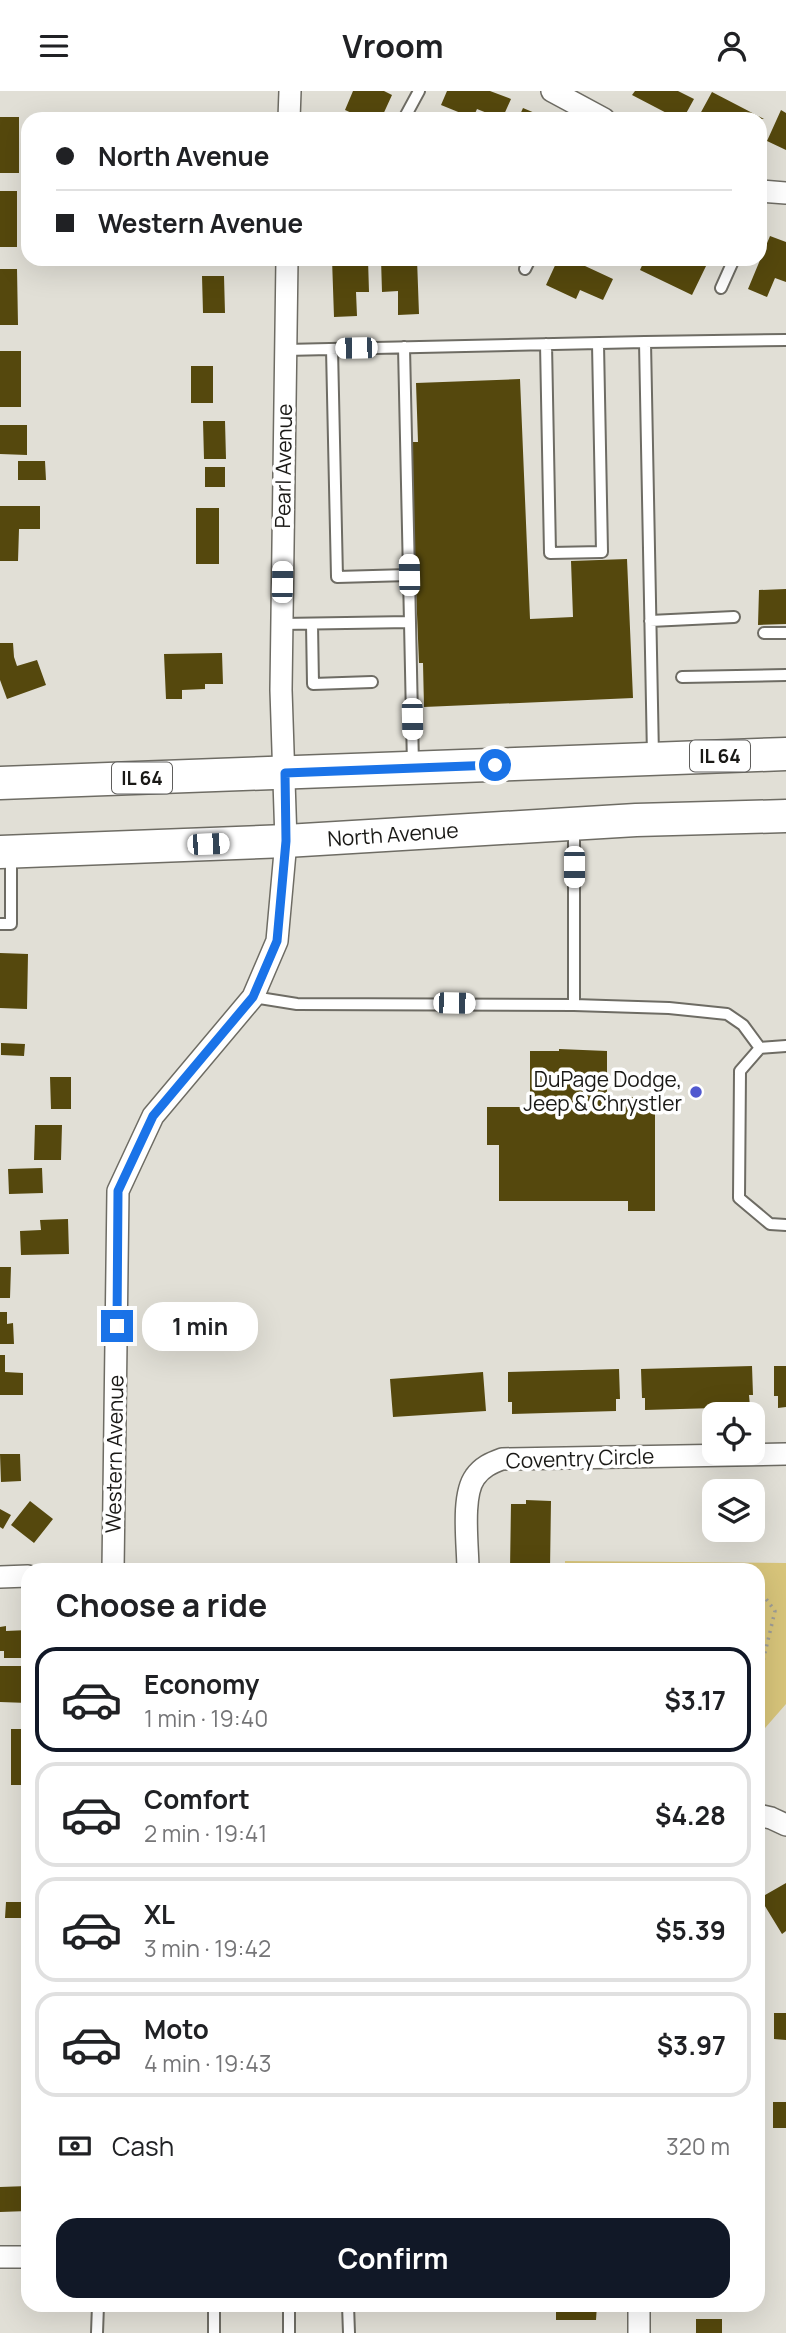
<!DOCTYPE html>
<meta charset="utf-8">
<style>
:root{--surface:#fff;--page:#f6f6f6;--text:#202124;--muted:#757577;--line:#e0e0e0;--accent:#111827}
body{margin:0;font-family:Manrope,sans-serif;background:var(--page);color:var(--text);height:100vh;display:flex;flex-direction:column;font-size:26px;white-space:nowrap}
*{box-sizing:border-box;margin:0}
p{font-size:23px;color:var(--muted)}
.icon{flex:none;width:38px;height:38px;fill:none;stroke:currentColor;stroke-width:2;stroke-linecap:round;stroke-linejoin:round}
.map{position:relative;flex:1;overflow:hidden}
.details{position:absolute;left:21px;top:1472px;width:744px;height:749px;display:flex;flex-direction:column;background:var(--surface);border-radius:21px;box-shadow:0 7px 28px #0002}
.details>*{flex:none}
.hud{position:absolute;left:21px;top:21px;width:746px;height:154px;border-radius:21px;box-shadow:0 7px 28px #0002;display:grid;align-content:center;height:154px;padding:0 35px;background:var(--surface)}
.buttons{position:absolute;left:702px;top:1311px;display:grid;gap:14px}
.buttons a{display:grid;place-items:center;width:63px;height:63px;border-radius:14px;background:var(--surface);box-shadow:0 7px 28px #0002;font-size:35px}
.end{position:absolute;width:32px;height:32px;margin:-16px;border:9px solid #1a73e8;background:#fff;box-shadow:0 0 0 4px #fff}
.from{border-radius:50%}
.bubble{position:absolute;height:49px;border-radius:21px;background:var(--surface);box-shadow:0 7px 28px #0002;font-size:23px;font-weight:700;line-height:49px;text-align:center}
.car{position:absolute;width:21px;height:42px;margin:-21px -10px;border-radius:9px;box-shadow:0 0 5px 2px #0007;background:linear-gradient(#fff 24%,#345 0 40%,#fff 0 76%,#345 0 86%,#fff 0)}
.hud b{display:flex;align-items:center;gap:24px;height:66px;font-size:26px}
.hud b+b{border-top:2px solid var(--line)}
.hud i{width:18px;height:18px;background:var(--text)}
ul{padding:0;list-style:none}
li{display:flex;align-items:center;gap:21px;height:105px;margin:0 14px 10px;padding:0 21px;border:4px solid var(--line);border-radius:21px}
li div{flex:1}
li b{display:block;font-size:26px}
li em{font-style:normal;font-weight:700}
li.selected{border-color:var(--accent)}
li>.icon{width:63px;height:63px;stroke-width:1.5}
h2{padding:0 35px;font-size:32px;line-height:84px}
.pay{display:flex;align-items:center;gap:18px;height:77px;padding:0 35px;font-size:26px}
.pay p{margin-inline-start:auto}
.cta{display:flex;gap:14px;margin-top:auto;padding:14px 35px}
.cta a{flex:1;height:80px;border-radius:21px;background:var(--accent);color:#fff;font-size:28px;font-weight:700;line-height:80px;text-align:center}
header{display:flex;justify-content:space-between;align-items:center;height:91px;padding:0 35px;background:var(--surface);font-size:32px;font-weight:700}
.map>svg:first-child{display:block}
</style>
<header><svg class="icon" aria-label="menu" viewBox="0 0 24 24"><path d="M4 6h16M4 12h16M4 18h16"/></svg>Vroom<svg class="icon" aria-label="person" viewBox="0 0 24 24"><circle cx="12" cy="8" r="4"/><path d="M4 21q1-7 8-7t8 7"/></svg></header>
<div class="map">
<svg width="786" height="2242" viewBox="0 0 786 2242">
<rect width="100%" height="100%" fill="#e1dfd6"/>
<!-- green -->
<path fill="#d7c47a" d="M565,1470L786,1472V1613L758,1645V1479H565Z"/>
<!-- building -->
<path fill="#55480d" d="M353,0H384L392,4L381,28H365L345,19Z
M447,0H490L511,8L502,28L477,18L473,27L441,14Z
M635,0H678L694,8L683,28H678L632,4Z
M712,1L764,28H710L700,23Z
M523,17L549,28H518Z
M781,19L786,22V59L767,50Z
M0,26H19V82H0Z
M0,100H17V156H0Z
M770,145L786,151V191L775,187L767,206L748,198Z
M332,168H368L369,201H356L357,225L334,226Z
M381,168H417L419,223L398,224V200L382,201Z
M558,168H570L613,188L603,209L580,199L576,208L546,194Z
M645,168H698L707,173L692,204L640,179Z
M0,178H17L18,234H0Z
M202,185H224L225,222H203Z
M0,260H21V316H0Z
M191,275H213V312H191Z
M520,288L530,528L573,526L571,470L627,468L633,607L424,616L423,572H419L410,351H418L416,292Z
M203,330H225L226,368H204Z
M0,334H27V364L0,363Z
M18,370H45L46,389H18Z
M205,376H225V396H205Z
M0,415H40V438H19L18,470H0Z
M196,417H219V473H196Z
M786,498V533L758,534L759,499Z
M0,552H13L14,566L17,575L37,569L46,594L7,608L0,589Z
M222,562L223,593H205V598L182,599V608H166L164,563Z
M0,862L28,863L27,918L0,917Z
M1,952L25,953L24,965L1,964Z
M559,958L607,960V1006H655V1120H628V1110H499V1054H487V1016H530V960H559Z
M50,986H71V1018H51Z
M35,1034H62L61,1069H34Z
M42,1077L43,1102L9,1103L8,1078Z
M68,1128L69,1163L21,1164L20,1140L41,1139L40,1129Z
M0,1176H11L10,1207H0Z
M0,1221H7V1233L13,1232L14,1253H0Z
M0,1264H5V1281L23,1282V1304H0Z
M752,1275L753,1304H749L750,1316L645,1319V1307H642L641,1278Z
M774,1275H786V1316L778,1317V1305H774Z
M619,1278L620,1308H616V1320L512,1323V1311H508V1281Z
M483,1281L486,1320L393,1326L390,1288Z
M0,1363H20L21,1390L1,1391Z
M526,1409L551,1410L550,1479H510L511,1413H526Z
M30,1410L53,1428L34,1452L11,1434Z
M0,1418L11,1424L3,1438L0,1436Z
M6,1535V1540L28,1539V1567H4V1560H0V1536Z
M0,1575H28V1612L0,1611Z
M11,1638H28V1694H11Z
M22,1725H28V1752H21Z
M23,1764H28V1791H23Z
M786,1792V1840L782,1843L760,1807Z
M6,1811H25V1827H5Z
M774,1922H786V1949L774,1948Z
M773,2011H786V2037H773Z
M28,2095V2120L0,2121V2096Z
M556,2214H597L596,2229H556Z
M680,2214H717V2218H680Z
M696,2228H722V2242H696Z"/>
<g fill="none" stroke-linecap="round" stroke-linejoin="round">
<!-- lane casing -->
<g stroke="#6e6c64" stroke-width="14">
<path id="lane" d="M406,24L419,0
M525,178L530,168
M721,197L734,168
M546,253L550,462L602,461L598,253
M332,258L337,486L409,484L404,256
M285,259L645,251
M409,484L413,674
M650,530L734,526
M282,533L410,531
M312,533L313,593L372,591
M764,542H786
M682,586L786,584
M653,665L645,251L786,249
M0,833H11V763
M253,906L297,913L574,914V735
M574,914L669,917L727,923L743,934L760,957
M786,955L760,957L740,980L739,1107L770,1133L786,1134
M348,2214L349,2242
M97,2242L98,2214
M214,2242V2214
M289,2242V2214"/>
</g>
<!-- street casing -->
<g stroke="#6e6c64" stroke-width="24">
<path id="street" d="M552,0L604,28
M289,28L290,0
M760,100L786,102
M113,1479L118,1100L153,1025L253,906L277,850L286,750L281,599L287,168
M468,1479C468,1455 461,1405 475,1386C482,1376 491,1372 502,1368L786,1363
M0,1486L28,1485
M758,1724L771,1727L786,1734
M0,2166H28
M639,2242V2214"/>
</g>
<!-- primary casing -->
<g stroke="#6e6c64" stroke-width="35">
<path id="primary" d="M0,692L786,663
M0,761L286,750L636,729L786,725"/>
</g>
<!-- path -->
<path stroke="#9e9d96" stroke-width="3.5" stroke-dasharray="2 5" stroke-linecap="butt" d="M758,1497L775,1520L758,1591"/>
<!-- lane -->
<use href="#lane" stroke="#fff" stroke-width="10"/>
<!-- street -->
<use href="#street" stroke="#fff" stroke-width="21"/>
<!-- primary -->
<use href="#primary" stroke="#fff" stroke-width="32"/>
</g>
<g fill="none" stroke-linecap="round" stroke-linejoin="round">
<!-- route -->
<path stroke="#1a73e8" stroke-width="9" d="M117,1235L118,1100L153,1025L253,906L277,850L286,750L285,682L495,674"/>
</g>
<!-- markers -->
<circle fill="#5159cf" stroke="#fff" stroke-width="2.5" cx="696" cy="1001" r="7"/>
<g text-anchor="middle" stroke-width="7" stroke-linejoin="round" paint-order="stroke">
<!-- shield labels -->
<g fill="#fff" stroke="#5f5e5c" stroke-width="2">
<rect x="690" y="649.5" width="60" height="31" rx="5"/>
<rect x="112" y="671.5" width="60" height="31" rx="5"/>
</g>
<g font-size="19" font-weight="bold" fill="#1a1916">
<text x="720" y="672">IL 64</text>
<text x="142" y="694">IL 64</text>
</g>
<!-- street labels -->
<g font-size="21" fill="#1a1916" stroke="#fff">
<text transform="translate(284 375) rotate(-89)" y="7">Pearl Avenue</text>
<text transform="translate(393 744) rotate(-4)" y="7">North Avenue</text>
<text transform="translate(115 1363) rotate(-89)" y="7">Western Avenue</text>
<text transform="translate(580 1368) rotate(-2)" y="7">Coventry Circle</text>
</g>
<!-- poi labels -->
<g font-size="21" fill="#1a1916" stroke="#fff" text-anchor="end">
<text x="682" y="996">DuPage Dodge,<tspan x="682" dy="24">Jeep &amp; Chrystler</tspan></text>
</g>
</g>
</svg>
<div class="buttons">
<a><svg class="icon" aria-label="locate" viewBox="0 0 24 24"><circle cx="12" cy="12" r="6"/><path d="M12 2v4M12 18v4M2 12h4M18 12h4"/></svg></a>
<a><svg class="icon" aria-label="layers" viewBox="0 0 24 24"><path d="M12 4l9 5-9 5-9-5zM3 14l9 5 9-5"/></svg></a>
</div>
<i class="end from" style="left:495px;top:674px"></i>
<i class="end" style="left:117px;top:1235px"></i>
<div class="bubble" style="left:142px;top:1211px;width:116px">1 min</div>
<i class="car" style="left:356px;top:257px;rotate:269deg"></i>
<i class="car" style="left:409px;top:484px;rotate:359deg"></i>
<i class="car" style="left:282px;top:491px;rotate:1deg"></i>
<i class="car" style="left:412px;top:628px;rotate:179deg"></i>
<i class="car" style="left:208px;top:753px;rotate:88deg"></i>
<i class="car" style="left:574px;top:776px;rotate:180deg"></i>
<i class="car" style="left:454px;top:912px;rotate:91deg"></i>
<div class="hud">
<b><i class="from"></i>North Avenue</b>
<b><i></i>Western Avenue</b>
</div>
<section class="details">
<h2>Choose a ride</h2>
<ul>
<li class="selected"><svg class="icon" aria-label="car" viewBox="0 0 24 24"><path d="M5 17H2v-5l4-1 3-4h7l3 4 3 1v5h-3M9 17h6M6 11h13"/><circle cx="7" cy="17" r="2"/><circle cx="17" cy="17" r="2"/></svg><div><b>Economy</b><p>1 min · 19:40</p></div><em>$3.17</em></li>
<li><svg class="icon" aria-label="car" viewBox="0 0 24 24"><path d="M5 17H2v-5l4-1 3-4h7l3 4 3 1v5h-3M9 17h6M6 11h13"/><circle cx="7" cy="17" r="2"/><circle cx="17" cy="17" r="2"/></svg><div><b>Comfort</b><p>2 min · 19:41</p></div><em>$4.28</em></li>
<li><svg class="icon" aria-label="car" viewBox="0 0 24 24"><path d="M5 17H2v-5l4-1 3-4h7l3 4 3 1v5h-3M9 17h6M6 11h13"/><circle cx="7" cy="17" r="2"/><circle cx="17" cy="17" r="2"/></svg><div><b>XL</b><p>3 min · 19:42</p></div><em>$5.39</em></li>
<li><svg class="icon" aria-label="car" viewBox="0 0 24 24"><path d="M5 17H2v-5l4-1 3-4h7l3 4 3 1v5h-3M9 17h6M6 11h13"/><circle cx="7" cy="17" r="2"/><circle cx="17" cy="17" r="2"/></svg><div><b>Moto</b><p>4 min · 19:43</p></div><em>$3.97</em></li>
</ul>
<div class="pay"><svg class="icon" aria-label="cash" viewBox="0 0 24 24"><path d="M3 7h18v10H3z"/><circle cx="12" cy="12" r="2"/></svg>Cash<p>320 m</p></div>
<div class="cta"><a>Confirm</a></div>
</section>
</div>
